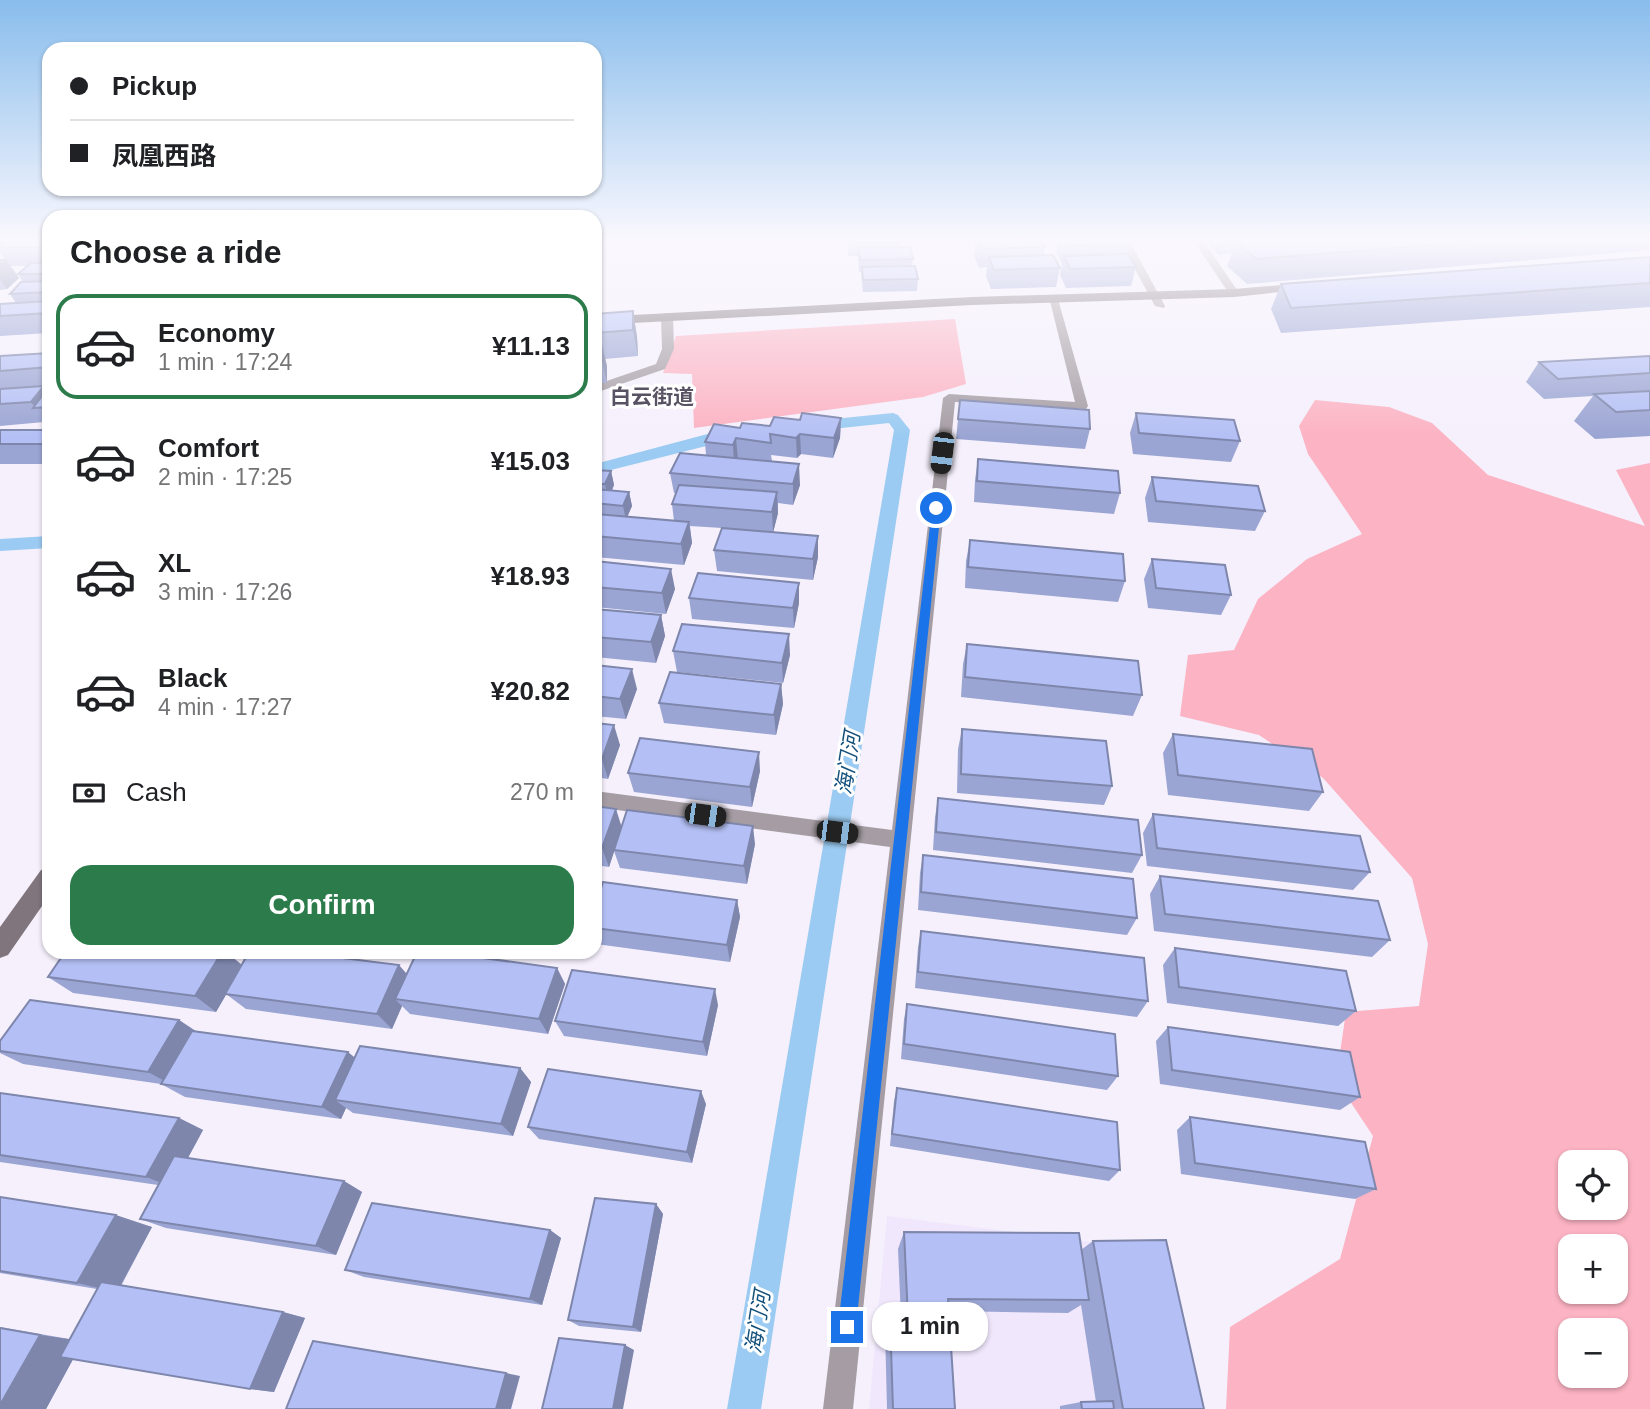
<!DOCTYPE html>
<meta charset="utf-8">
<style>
:root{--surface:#fff;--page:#f6f6f6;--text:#202124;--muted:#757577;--line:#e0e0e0;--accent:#2c7b4b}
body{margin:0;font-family:Arial,"Noto Sans SC",sans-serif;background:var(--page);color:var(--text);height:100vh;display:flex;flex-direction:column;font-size:26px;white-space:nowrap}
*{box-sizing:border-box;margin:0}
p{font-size:23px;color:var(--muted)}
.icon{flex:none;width:38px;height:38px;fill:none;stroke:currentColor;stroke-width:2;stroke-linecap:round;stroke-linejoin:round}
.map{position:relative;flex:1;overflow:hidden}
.side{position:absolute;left:42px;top:210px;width:560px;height:749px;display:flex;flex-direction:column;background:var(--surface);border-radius:21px;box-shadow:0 2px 5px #0004}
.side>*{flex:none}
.top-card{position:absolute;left:42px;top:42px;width:560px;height:154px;border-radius:21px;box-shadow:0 2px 5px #0004;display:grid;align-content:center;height:154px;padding:0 28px;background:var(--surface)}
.fabs{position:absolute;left:1558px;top:1150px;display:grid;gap:14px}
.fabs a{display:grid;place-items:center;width:70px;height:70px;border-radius:14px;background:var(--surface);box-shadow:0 2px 5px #0004;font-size:35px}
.end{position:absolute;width:32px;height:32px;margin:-16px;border:9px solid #1a73e8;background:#fff;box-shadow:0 0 0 4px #fff}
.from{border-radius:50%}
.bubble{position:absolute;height:49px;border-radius:21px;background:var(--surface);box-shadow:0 2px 5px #0004;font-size:23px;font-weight:600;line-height:49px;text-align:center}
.car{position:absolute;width:21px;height:42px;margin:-21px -10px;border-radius:9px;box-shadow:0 0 5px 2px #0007;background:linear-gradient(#222 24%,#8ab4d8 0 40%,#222 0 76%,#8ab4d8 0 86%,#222 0)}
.top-card b{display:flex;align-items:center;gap:24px;height:66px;font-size:26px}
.top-card b+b{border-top:2px solid var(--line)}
.top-card i{width:18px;height:18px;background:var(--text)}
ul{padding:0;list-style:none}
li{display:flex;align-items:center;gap:21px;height:105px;margin:0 14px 10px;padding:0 14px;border:4px solid transparent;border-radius:21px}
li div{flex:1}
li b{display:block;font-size:26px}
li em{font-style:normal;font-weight:600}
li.current{border-color:var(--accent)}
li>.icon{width:63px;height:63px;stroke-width:1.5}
h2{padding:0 28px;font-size:32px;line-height:84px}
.pay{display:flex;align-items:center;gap:18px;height:77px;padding:0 28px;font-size:26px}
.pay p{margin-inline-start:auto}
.button{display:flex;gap:14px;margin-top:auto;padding:14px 28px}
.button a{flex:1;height:80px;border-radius:21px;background:var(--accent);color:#fff;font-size:28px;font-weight:600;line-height:80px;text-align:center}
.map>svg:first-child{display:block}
</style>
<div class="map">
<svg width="1650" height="1409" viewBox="0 0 1650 1409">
<rect width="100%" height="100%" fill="#f5f0fc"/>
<!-- built -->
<path fill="#f0e7fd" d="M887,1216L1171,1252L1155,1409H869Z"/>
<!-- green -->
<path fill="#fcb3c3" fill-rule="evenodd" d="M955,319L966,384L923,397L694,428L692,374L663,373L676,336Z
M1315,400L1389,407L1432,423L1488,475L1645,526L1616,470L1650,463V1409H1226L1230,1327L1340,1259L1373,1136L1336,1080L1346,1012L1419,1006L1428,944L1412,878L1323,778L1259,735L1180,716L1188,655L1234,650L1258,599L1307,559L1362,534L1308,454L1299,426ZM1570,1162H1615V1208H1570ZM1570,1246H1615V1292H1570ZM1570,1330H1615V1376H1570Z"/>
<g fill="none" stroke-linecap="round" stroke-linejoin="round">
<!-- canal -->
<path fill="#9bcbf2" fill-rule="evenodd" d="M893,413L898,415L910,430L761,1409H727L894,430L889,423L813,431L805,426L813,421Z
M732,430L738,432L740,435L738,438L595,474V464L715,432Z
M49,536V548L0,551V539Z"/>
<!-- minor -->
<path fill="#a59da3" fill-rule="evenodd" d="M1119,240H1129L1165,306L1164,308L1155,306Z
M1193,240H1203L1239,293L1238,295H1230Z
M1049,297L1058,299L1088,406L1086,409L955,402L853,1409H823L890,847L595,807V791L892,830L943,398L949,394L1075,402Z
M667,313L673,316L674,349L665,369L595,393V385L656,364L662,349L661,316Z"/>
<!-- secondary -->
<path fill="#80757d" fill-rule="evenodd" d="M1304,283L1310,287L1308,289L1234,297L972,305L595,325V317L972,297L1234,289Z
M49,867V896L8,955L0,958V927L41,870Z"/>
</g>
<!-- wall -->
<path fill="#9ba5d3" d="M0,240H49V333L0,336V304L16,303L10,294L23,282L18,274L28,266H11L19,278L7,289L0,290V260H5L0,253Z
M844,240H899L900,247L913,259L912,266L918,279L917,291L863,292L861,272H859L858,256H848L847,240Z
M976,240H1042L1045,247L1044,255L1060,268L1056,287L991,289L986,276L987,267L979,268L974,256Z
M1058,240H1127L1129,244L1127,254L1136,267L1131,286L1066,288L1060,275L1062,264L1056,252Z
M1202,240H1650V250L1247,284L1227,266L1232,253L1219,255L1208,245L1209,242L1206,243Z
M1650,257V307L1281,333L1271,309L1281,284Z
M633,311L637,337L638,356L605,359L607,366V383H596L600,402V419H595V314Z
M49,353V388H46L49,391V428L44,422L0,426V356Z
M1650,356V436L1595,439L1574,421L1593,396L1544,399L1526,382L1539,362Z
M960,400L1090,429L1085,449L956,439Z
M1136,413L1240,441L1231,462L1133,454L1130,433Z
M841,418L840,438L833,458L801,454L797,458L771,455L772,461L800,485L793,505L778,503V513L773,532L818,557L813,580L717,571L714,550L722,528L690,526L692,543L684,565L595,557V470L611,471L614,485L612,491L629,492L632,506L627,517L674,521L672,504L676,493H674L670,473L706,455L705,442L740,428L770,426L800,420Z
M0,430H49V464H0Z
M978,459L1120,493L1114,514L974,502L975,480Z
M1152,477L1265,511L1255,531L1148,522L1145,498Z
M970,540L1125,581L1118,602L965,588L966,561Z
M1152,559L1231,595L1221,615L1148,608L1144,579Z
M595,561L675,589L666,614L595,607Z
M689,598L799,603L794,628L692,619Z
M595,609L661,615L665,636L656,663L595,657Z
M967,644L1142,695L1133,716L961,697L963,664Z
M673,651L790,655L783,683L677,672Z
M595,665L637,689L626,719L595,716Z
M781,684L783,704L776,735L664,723L659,703Z
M595,723L620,745L608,779L595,777Z
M962,729L1112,786L1104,805L957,793L958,749Z
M1173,734L1323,792L1309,811L1168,795L1163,753Z
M760,771L752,807L634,792L628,773Z
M938,798L1142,855L1132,873L933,850L935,817Z
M595,806L622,826L755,844L747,884L620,868L614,851L609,867L595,865Z
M1153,814L1370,872L1353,890L1147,866L1143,833Z
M923,855L1137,918L1127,935L918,910L920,873Z
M1160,876L1390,940L1372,957L1154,931L1150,894Z
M595,894L598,900H737L740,917L730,962L596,944L595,942Z
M921,931L1148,1001L1137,1017L915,988L918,947Z
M1175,948L1356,1011L1338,1026L1167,1003L1163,965Z
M65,952H226L242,965L407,974L415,955L391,952H439L557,968L565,984L548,1034L410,1014L402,1006L392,1029L246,1009L226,994L216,1012L73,993L48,977Z
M907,1004L1118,1076L1107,1090L901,1059L904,1019Z
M718,1005L707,1056L564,1036L555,1021Z
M179,1020L196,1031L355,1058L520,1068L531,1082L513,1136L353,1113L346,1108L341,1119L185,1097L161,1084L23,1064L0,1053V1041Z
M1168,1027L1360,1097L1340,1110L1160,1084L1156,1041Z
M897,1088L1120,1170L1109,1181L890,1146L894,1101Z
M0,1093L179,1118L203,1130L188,1158L344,1181L362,1192L336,1255L166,1228L140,1219L158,1185L0,1162Z
M706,1104L692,1163L539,1139L528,1127Z
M1190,1117L1376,1189L1355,1199L1181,1174L1177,1130Z
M0,1197L152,1227L121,1286L283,1312L305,1318L274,1392L250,1389L73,1359L46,1409H0V1327L69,1339L97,1289L0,1273Z
M656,1204L663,1214L641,1332L579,1326L568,1320Z
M550,1230L561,1238L542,1305L364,1277L345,1270Z
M904,1232L1081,1250L1093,1241L1204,1409H1060V1406L1081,1402H1096L1081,1305L1068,1313L949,1311L955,1409H887L885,1328L890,1318H901L898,1249Z"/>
<!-- shaded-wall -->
<path fill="#7e86ac" d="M6,260L19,278L7,289L0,280V265Z
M633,311L637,337L638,356L633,330Z
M601,340L607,366V383L601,356Z
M596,382L600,402V419L596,399Z
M44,386L49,393L35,407L31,402Z
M841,418L840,438L833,458L834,438Z
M800,434L801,454L797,458L796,438Z
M736,438L738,459L734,466L733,445Z
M799,464L800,485L793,505V484Z
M611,471L614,485L608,498L605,484Z
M629,492L632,506L626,520L623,506Z
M777,492L778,513L773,533L772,512Z
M689,522L692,543L684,565L681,544Z
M818,536V557L813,580V559Z
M671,569L675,589L666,614L662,593Z
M799,583V603L794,628L793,608Z
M661,615L665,636L656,663L651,642Z
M789,634L790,655L783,683L782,663Z
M632,669L637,689L626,719L620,699Z
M781,684L783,704L776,735L774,715Z
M614,725L620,745L608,779L602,759Z
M759,752L760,771L752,807L750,787Z
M616,809L622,828L609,867L602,848Z
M753,826L755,844L747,884L744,866Z
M737,900L740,917L730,962L727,945Z
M222,952H226L243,966L216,1012L195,996Z
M399,965L413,981L395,999L402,1006L392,1029L377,1014Z
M557,968L565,984L548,1034L539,1019Z
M715,989L718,1005L707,1056L703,1042Z
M179,1020L201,1035L172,1085L148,1072Z
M348,1052L365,1066L335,1100L346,1108L341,1119L322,1107Z
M520,1068L531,1082L513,1136L501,1124Z
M701,1091L706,1104L692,1163L687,1152Z
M179,1118L203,1130L172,1187L146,1177Z
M344,1181L362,1192L336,1255L316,1246Z
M656,1204L663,1214L641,1332L633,1327Z
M116,1215L152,1227L117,1292L77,1283Z
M550,1230L561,1238L542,1305L530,1299Z
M283,1312L305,1318L274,1392L250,1389Z
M40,1335L83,1341L46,1409H0V1405Z
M625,1345L634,1350L623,1409H613Z
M506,1373L520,1376L511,1409H496Z"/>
<!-- building -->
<path fill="#b4c0f5" stroke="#7e86ac" stroke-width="2" d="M7,240H49V247H0V245Z
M848,240H899L900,243H849Z
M978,240H1041L1045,247L981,249Z
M1063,240H1127L1129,244L1066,245Z
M1220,240H1253L1223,242Z
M1257,240H1492L1256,259L1236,241Z
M910,247L913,259L860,260L858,248Z
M1128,254L1136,267L1070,269L1064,256Z
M1053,255L1060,268L994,270L989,257Z
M1650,257V283L1291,308L1281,284Z
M0,260H6L0,265Z
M31,263H49V274H18Z
M915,266L918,279L863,280L862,267Z
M49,281V292L10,294L21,282Z
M49,301V313L0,316V304Z
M633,311V330L595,333V314Z
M595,340H601V356L595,357Z
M49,353V367L0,371V356Z
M1650,356V373L1558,379L1539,362Z
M44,386L31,402L0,404V389Z
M46,391H49V407L33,408Z
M1650,391V410L1616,412L1594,394Z
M960,400L1089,410L1090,429L958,419Z
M802,413L841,418L834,438L800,434L796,438L770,434L771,443L736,438L733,445L705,442L714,424L740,428L742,423L770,426L774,417L800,420Z
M1136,413L1234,420L1240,441L1139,433Z
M0,430H49V444H0Z
M680,453L799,464L793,484L670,473Z
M978,459L1118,471L1120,493L977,481Z
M595,470L611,471L605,484H595Z
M1152,477L1258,486L1265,511L1156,501Z
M679,485L777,492L772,512L672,504Z
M595,489L629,492L623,506L595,503Z
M596,514L689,522L681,544L595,536Z
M722,528L818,536L813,559L714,550Z
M970,540L1123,554L1125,581L968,567Z
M1152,559L1225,565L1231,595L1156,588Z
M595,561L671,569L662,593L595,587Z
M698,573L799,583L793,608L689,598Z
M595,609L661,615L651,642L595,637Z
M682,624L789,634L782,663L673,651Z
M967,644L1138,661L1142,695L965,677Z
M595,665L632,669L620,699L595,696Z
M670,672L781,684L774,715L659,703Z
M595,723L614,725L602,759L595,758Z
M962,729L1106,741L1112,786L961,774Z
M1173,734L1312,749L1323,792L1178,775Z
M640,738L759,752L750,787L628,773Z
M938,798L1138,820L1142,855L936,832Z
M595,806L616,809L602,848L595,847Z
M627,810L753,826L744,866L614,850Z
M1153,814L1360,836L1370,872L1157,848Z
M923,855L1133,879L1137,918L921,892Z
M1160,876L1378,901L1390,940L1165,914Z
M603,882L737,900L727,945L595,928V907Z
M921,931L1144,958L1148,1001L918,972Z
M1175,948L1346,971L1356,1011L1179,987Z
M65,952H222L195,996L48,977Z
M249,952H294L399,965L377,1014L225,994Z
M417,952H439L557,968L539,1019L395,999Z
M572,970L715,989L703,1042L555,1021Z
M30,1000L179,1020L148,1072L0,1051V1041Z
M907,1004L1115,1034L1118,1076L904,1044Z
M1168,1027L1350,1052L1360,1097L1172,1070Z
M192,1031L348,1052L322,1107L161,1084Z
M360,1046L520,1068L501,1124L335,1100Z
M548,1069L701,1091L687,1152L528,1127Z
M897,1088L1117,1122L1120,1170L892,1134Z
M0,1093L179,1118L146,1177L0,1155Z
M1190,1117L1365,1142L1376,1189L1195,1163Z
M174,1156L344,1181L316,1246L140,1219Z
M0,1197L116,1215L77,1283L0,1271Z
M595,1198L656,1204L633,1327L568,1320Z
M372,1203L550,1230L530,1299L345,1270Z
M904,1232L1079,1233L1089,1300L948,1299L955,1409H893L890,1318H908Z
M1166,1240L1204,1409H1123L1093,1241Z
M101,1282L283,1312L250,1389L60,1357Z
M0,1328L40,1335L0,1405Z
M559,1338L625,1345L613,1409H542Z
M313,1341L506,1373L496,1409H286Z
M1113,1401L1114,1409H1082L1081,1402Z"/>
<!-- sky -->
<linearGradient id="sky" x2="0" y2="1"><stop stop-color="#89bdec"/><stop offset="0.55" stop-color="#faf8fe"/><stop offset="1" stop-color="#faf8fe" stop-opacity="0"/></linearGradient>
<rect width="1650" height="437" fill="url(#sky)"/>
<!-- route -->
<path fill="#1a73e8" d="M936,505L941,508L856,1327L853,1333L847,1336L841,1333L838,1327L932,508Z"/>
<g text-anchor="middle" stroke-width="6" stroke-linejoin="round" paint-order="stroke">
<!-- far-district labels -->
<g font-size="21" font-weight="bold" fill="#595262" stroke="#fff">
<text x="652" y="404">白云街道</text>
</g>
<!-- water labels -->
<g font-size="21" font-style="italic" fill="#12507b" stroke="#fff">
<text transform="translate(848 763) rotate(-81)" y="7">海门河</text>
<text transform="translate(758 1322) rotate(-81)" y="7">海门河</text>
</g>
</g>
</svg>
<div class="fabs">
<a><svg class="icon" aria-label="locate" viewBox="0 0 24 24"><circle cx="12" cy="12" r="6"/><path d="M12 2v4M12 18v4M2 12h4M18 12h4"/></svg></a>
<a>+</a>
<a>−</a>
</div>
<i class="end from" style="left:936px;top:508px"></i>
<i class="end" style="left:847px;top:1327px"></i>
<div class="bubble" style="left:872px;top:1302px;width:116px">1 min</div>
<i class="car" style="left:942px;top:453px;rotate:187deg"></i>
<i class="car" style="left:705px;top:815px;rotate:98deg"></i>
<i class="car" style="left:837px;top:832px;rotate:97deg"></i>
<div class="top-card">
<b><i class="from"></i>Pickup</b>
<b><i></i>凤凰西路</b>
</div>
<section class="side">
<h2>Choose a ride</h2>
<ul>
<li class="current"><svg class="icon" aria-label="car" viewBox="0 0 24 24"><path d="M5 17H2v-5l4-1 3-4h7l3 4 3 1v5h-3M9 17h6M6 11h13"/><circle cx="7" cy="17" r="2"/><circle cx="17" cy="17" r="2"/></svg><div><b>Economy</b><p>1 min · 17:24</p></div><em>¥11.13</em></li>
<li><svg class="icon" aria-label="car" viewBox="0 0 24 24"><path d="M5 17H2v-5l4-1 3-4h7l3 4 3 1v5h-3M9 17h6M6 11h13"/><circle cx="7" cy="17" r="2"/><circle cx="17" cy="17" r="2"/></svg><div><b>Comfort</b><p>2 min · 17:25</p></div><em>¥15.03</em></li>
<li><svg class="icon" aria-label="car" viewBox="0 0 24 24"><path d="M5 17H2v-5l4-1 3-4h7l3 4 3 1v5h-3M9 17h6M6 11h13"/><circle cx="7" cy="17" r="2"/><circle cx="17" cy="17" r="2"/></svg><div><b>XL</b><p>3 min · 17:26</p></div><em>¥18.93</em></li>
<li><svg class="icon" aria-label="car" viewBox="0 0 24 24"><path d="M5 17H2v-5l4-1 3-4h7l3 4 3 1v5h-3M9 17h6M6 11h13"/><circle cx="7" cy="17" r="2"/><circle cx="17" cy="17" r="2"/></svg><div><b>Black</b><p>4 min · 17:27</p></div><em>¥20.82</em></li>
</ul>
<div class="pay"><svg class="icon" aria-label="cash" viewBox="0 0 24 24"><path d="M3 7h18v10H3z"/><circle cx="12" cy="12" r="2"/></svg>Cash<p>270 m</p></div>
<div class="button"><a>Confirm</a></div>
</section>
</div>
